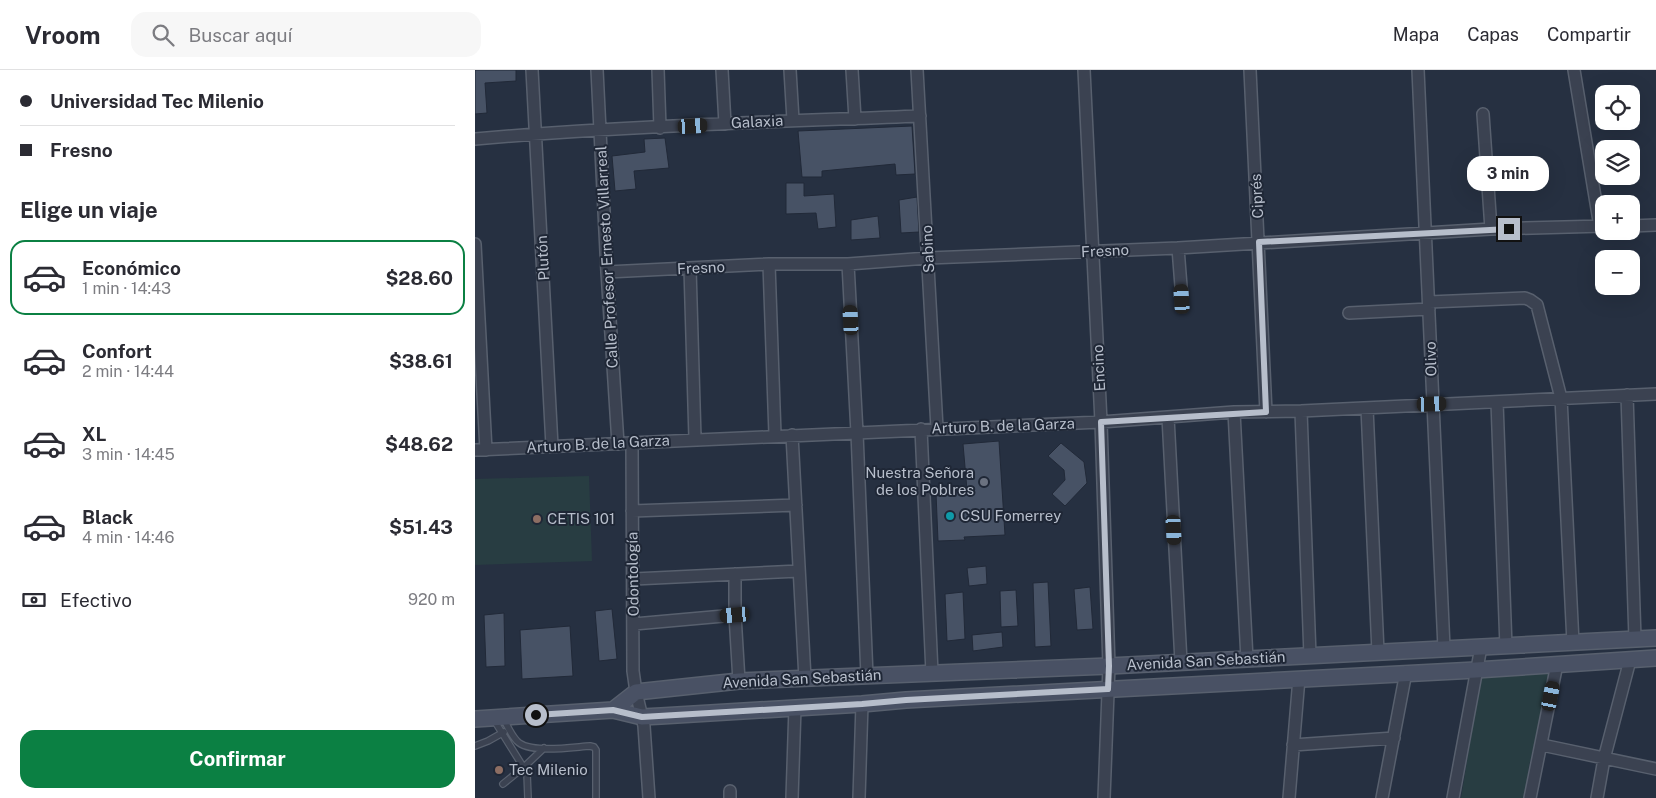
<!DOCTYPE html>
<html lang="es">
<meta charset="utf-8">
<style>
:root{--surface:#fff;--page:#f7f7f7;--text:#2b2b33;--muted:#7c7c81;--line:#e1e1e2;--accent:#0b8043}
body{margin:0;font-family:"Public Sans",sans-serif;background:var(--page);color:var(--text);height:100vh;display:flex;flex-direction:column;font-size:19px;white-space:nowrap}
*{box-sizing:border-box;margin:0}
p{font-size:16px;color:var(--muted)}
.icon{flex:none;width:28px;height:28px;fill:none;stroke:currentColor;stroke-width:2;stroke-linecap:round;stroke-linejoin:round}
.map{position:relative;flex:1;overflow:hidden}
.side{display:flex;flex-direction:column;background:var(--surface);width:475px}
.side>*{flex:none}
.hud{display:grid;align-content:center;height:110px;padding:0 20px;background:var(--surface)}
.controls{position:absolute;left:1120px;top:15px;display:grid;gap:10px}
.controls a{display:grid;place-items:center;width:45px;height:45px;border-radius:10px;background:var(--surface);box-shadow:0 5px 20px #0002;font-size:25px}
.end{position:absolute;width:22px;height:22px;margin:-11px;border:6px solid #b7becb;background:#111;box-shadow:0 0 0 2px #111}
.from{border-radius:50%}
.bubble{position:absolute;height:35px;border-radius:15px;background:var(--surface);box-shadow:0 5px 20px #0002;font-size:16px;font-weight:700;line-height:35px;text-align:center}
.car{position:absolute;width:15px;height:30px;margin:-15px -8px;border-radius:6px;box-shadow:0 0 4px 1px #0007;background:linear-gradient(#222 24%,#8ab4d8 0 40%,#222 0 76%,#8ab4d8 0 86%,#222 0)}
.hud b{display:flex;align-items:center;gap:18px;height:48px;font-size:19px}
.hud b+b{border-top:1px solid var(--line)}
.hud i{width:12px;height:12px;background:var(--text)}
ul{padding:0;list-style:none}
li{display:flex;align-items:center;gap:15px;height:75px;margin:0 10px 8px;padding:0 10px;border:2px solid transparent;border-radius:15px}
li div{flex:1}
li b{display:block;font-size:19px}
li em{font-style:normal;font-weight:700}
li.on{border-color:var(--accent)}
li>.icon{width:45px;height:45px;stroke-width:1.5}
h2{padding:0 20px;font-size:22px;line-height:60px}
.pay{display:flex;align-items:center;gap:12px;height:55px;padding:0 20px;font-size:19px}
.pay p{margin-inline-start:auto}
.cta{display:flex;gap:10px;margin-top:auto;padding:10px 20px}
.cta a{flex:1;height:58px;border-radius:15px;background:var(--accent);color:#fff;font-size:20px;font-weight:700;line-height:58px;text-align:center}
header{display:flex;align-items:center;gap:30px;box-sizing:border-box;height:70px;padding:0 25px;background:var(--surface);border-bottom:1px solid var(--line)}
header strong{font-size:24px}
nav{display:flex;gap:28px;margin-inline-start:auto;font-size:18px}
.search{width:350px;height:45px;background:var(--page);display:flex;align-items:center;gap:12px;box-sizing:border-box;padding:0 18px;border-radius:15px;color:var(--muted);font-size:19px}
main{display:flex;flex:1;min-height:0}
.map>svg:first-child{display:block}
</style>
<header>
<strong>Vroom</strong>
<div class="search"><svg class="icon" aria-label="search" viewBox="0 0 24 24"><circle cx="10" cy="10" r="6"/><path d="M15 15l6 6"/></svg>Buscar aquí</div>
<nav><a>Mapa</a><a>Capas</a><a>Compartir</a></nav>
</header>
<main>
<section class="side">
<div class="hud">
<b><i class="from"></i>Universidad Tec Milenio</b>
<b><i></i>Fresno</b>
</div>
<h2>Elige un viaje</h2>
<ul>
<li class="on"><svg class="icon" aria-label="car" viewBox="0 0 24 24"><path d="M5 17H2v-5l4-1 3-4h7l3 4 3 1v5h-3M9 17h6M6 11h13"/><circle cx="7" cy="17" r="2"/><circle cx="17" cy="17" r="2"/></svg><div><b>Económico</b><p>1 min · 14:43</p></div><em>$28.60</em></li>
<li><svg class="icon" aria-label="car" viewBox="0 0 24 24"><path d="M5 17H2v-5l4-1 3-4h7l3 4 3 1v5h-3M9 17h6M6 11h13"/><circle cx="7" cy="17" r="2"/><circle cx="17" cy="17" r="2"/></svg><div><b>Confort</b><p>2 min · 14:44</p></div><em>$38.61</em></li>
<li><svg class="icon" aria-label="car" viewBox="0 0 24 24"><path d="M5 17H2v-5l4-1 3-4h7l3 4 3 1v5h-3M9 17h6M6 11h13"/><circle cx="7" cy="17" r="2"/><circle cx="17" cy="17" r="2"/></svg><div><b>XL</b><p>3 min · 14:45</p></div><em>$48.62</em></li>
<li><svg class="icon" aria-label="car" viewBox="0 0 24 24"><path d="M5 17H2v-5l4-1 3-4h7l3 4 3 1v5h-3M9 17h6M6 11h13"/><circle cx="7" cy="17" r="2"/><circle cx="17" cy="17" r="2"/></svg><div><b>Black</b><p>4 min · 14:46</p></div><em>$51.43</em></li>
</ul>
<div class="pay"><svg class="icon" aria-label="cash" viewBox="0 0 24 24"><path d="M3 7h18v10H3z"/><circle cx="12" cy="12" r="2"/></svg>Efectivo<p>920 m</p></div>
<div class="cta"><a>Confirmar</a></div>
</section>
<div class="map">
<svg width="1181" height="728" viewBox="0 0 1181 728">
<rect width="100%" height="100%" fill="#263041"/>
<!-- green -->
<path fill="#283d42" d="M114,406L117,491L0,495V409Z
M1076,603L1054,696L1050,728H986L1006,605Z"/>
<!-- building -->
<path fill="#475265" stroke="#212938" d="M0,0H41V11L10,13L12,43L0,44Z
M437,56L440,104L421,105L420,94L347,101V107H327L323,61Z
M190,68L194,98L159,101L161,119L140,121L137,86L170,82L169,69Z
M311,113H329V126L359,124L361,157L343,159L341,143L311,144Z
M442,127L444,162L426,163L424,130Z
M403,146L405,168L376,170V150Z
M524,371L530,465L489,467L490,470L463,471L461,423L492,420L488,374Z
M586,373L609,392L612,413L590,436L577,424L590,410L589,400L573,386Z
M511,496L512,514L494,516L492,498Z
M573,512L576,576L560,577L558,513Z
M615,517L618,559L602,560L599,519Z
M541,520L543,556L526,557L525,521Z
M488,522L490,569L472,571L470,524Z
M137,539L142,589L124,591L120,541Z
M29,543L30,596L11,597L9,545Z
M95,556L98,606L47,609L45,560Z
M527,562L528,577L498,581L497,565Z"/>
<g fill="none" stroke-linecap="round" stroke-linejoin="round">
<!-- service casing -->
<g stroke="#58606e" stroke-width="8">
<path id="service" d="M28,648C32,655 36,665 42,671C54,684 98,677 115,676L119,677L121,680V728
M19,650L52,703L53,728
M0,676L13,671L29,662
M28,714L49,697L69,678"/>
</g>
<!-- minor casing -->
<g stroke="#58606e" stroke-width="14">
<path id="minor" d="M57,0L77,376
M122,0L132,202L143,374
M183,0L185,58
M247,0L250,54
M315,0L318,50
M377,0L380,49
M442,0L462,358
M609,0L626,352L634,596L629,728
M775,0L791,342
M943,0L969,578
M1099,0L1125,157
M1008,44L1016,159
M0,69C148,56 296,52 445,46
M1156,156L1181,155
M0,174L11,380
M703,178L707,229
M294,194L300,365
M373,194L382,363L392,606
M215,198L220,369
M132,202L294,194H373L453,188L703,178L1016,159L1129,156
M954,232L1050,228L1055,230L1062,235L1086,328L1098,573
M874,243L954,239
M1152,325L1160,569
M1022,332L1031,577
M892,338L903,582
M826,341L835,586
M759,342L772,589
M693,347L706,592
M446,359L457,603
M317,365L330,609
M157,373L158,601L161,622L169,656L174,728
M0,380L626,352L759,342L826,341L1181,324
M157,441L321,435
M260,504V545L264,611
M159,509L324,501
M159,554L260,545
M818,675L919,668
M1067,675L1181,699
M255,728V721
M317,728L320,637
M384,728L387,634
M814,728L824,608
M907,728L931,602
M978,728L1006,577
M1055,728L1082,594
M1122,728L1129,689L1155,590"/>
</g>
<!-- secondary casing -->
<g stroke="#58606e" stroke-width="18">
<path id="secondary" d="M138,640L161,622L264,611L634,596L1181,568
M0,649L138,640L167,647L186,646L387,634L431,630L1001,600L1181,588"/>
</g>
<!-- service -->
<use href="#service" stroke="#3b4251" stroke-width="5.5"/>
<!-- minor -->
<use href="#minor" stroke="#3b4251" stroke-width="11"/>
<!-- secondary -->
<use href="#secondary" stroke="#495164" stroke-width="15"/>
</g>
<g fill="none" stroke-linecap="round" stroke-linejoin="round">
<!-- route -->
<path stroke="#b7becb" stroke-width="6" d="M61,645L138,640L167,647L387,634L431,630L633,619L634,596L626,352L791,342L784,172L1034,159"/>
</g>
<!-- markers -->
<circle fill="#6b7280" stroke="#1f2736" stroke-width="2" cx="509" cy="412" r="5"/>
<circle fill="#0f9aa8" stroke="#1f2736" stroke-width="2" cx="475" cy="446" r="5"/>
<g fill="#8d6e63" stroke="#1f2736" stroke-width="2">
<circle cx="62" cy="449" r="5"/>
<circle cx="24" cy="700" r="5"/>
</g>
<g text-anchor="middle" stroke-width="4" stroke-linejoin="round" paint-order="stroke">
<!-- street labels -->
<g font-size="15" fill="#b7becb" stroke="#1f2736">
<text transform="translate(282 52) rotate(-3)" y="5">Galaxia</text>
<text transform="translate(782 126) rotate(-93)" y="5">Ciprés</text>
<text transform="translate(453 179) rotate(-93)" y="5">Sabino</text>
<text transform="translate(630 181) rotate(-3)" y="5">Fresno</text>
<text transform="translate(132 187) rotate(-93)" y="5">Calle Profesor Ernesto Villarreal</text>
<text transform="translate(68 188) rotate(-93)" y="5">Plutón</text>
<text transform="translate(226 198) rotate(-3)" y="5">Fresno</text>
<text transform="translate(956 289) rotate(-92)" y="5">Olivo</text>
<text transform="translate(624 298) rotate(-93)" y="5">Encino</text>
<text transform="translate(528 356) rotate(-2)" y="5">Arturo B. de la Garza</text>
<text transform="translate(123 374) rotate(-3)" y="5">Arturo B. de la Garza</text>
<text transform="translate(158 504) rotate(-91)" y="5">Odontología</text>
<text transform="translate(731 591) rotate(-3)" y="5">Avenida San Sebastián</text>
<text transform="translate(327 609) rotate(-3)" y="5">Avenida San Sebastián</text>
</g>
<!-- poi labels -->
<g font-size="15" fill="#b7becb" stroke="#1f2736" text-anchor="start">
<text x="499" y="408" text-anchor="end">Nuestra Señora<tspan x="499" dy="17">de los Poblres</tspan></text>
<text x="485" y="451">CSU Fomerrey</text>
<text x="72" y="454">CETIS 101</text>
<text x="34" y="705">Tec Milenio</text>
</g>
</g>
</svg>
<div class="controls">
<a><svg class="icon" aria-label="locate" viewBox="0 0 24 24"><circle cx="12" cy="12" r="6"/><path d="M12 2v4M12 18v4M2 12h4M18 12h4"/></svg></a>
<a><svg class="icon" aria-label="layers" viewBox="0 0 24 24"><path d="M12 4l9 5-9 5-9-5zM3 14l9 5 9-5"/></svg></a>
<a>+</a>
<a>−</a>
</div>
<i class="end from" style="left:61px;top:645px"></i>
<i class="end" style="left:1034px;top:159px"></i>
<div class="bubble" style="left:992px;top:86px;width:82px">3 min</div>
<i class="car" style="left:218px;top:56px;rotate:87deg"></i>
<i class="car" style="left:707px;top:229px;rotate:356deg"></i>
<i class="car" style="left:376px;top:250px;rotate:357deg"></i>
<i class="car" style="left:957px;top:334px;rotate:88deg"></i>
<i class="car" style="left:699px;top:460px;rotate:177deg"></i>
<i class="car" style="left:260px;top:545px;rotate:265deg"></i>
<i class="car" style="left:1076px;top:626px;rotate:11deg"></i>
</div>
</main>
